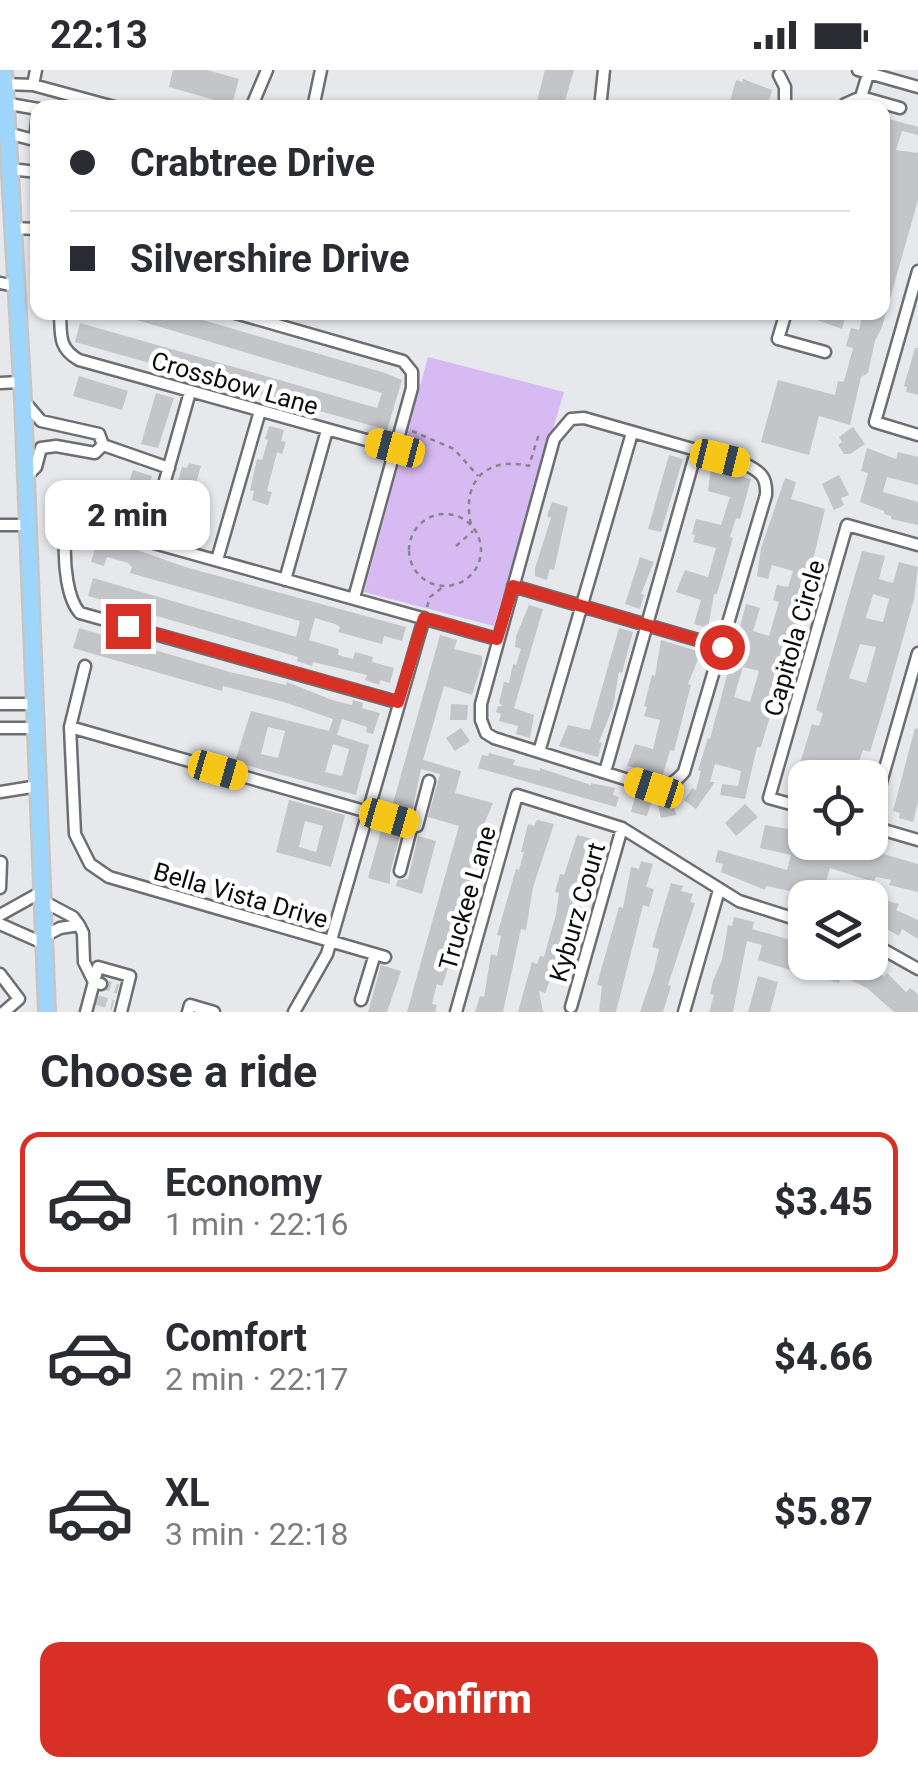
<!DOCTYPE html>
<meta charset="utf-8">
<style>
:root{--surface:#fff;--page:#f2f2f3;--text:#2b2b33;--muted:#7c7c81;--line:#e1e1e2;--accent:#d93025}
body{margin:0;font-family:Roboto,sans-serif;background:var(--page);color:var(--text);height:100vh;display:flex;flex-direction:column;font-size:38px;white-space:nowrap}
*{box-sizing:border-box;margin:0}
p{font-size:32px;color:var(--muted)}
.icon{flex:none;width:55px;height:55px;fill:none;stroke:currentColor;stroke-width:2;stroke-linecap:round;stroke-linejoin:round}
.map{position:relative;height:942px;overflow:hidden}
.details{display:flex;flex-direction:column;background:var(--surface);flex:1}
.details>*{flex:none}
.banner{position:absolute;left:30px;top:30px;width:860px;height:220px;border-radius:20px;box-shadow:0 2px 8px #0004;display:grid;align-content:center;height:220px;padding:0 40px;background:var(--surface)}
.tools{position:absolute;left:788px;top:690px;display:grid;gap:20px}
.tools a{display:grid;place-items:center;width:100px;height:100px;border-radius:20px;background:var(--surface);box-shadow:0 2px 8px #0004;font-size:50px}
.end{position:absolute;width:45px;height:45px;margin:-22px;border:12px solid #d93025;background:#fff;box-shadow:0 0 0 5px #fff}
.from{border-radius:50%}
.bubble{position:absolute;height:70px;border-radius:20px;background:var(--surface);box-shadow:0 2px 8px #0004;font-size:32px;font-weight:800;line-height:70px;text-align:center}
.car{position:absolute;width:30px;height:60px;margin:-30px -15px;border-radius:12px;box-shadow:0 0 8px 2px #0007;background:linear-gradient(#f5c518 24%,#345 0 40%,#f5c518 0 76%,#345 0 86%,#f5c518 0)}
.banner b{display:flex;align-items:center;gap:35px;height:95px;font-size:38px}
.banner b+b{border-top:2px solid var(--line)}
.banner i{width:25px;height:25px;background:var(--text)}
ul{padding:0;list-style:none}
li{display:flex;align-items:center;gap:30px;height:140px;margin:0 20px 15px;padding:0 20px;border:5px solid transparent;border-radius:20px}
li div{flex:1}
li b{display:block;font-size:38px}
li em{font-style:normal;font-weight:800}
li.current{border-color:var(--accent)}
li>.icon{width:90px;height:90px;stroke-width:1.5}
h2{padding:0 40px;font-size:45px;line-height:120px}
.action{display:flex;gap:20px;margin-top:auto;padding:20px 40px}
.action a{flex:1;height:115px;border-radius:20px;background:var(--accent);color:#fff;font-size:40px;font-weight:800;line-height:115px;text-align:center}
.status{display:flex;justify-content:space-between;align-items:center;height:70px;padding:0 50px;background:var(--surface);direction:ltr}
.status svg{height:28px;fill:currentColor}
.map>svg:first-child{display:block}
</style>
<div class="status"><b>22:13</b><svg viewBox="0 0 49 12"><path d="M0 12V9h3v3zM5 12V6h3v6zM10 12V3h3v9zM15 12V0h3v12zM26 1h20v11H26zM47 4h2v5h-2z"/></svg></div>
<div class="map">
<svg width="918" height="942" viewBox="0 0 918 942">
<rect width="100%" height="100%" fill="#e6e8ec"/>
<!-- green -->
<path fill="#d8baf2" d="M428,287L564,322L494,556L364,522Z"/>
<!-- building -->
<path fill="#c4c5c8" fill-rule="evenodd" d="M173,0H207L239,9L232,35L169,17Z
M545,0H574L563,38H535Z
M743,9L772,20L767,38H728L736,10L742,12Z
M882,47L918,57V65L902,61L896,80L918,83V130L882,257L875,271L868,303L861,307L850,355L819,346L809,385L761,372L778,310L835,325L838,311L843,312L845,308L853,278L846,276L851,258L859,260L863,242H882L885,184L882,178L888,157L882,156Z
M110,242H175L385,303L402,310L387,360L75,272L80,253L377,338L382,323Z
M795,242H847L842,259Z
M915,278H918V325L906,322L907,317L904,316Z
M79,306L128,321L122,340L73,326Z
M156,323L174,328L158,378L141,374Z
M269,356L284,360L281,371L286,372L282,384L277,382L267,421L272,422L268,435L252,430L254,421L250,420L257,389L262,390L268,370L265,369Z
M853,357L865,374L850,384H844L838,375L842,372L839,367Z
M413,372L426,375L421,398L409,395Z
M867,378L896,389L898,382L918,387V415L887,407L883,422L918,432V455L891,449V446L884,444V441L860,432L868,403L861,401Z
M669,385L683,389L661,462L648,459Z
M189,393L201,396L187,443L192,444L187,460L172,456L179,430V424L175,423L179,408L182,397L187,398Z
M711,398L751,409L740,449L736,448L733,457L730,467L733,468L717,524H714L708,558L694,554L701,530L676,522L685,500L708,507L716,478L693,472L695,465L692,464L696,449L721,455L730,427L708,421Z
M133,400L152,406L137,455L119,449L120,444L77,435L82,417L124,426Z
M839,405L849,425L841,428L844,435L834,440L822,414Z
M785,408L796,412L791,429L825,439L804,529L799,528L794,547L800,549L790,578L782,577L778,592L785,594L761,677H757L745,729L720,725L722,714L738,716L741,701L715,694L710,712H715L696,739L684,730L692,718L696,720L701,701L698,700L708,668L710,669L746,534L760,538L753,561L769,566L779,532L773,530L777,515L788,517L793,501L772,495L768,509L757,506L761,478ZM743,597L759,601L750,632L734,627Z
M552,432L568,437L554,500L550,499L547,510L535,506V498L551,448L547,446Z
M97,472L112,477L118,473L185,497L406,557L402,571L384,566L382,574L338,562L340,557L335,554L315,548L309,570L339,579L338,585L353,589L355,582L373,587L372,592L394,598L390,613L380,610L379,615L365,610L367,605L313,592L312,596L297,591L298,587L88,526L93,508L296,567L300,551L130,503L132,497L128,493L107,487L104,496L91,492Z
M862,481L885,486L879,509L893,513L899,492L918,497L914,529L884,636L870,682L863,680L858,694L865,696L863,708H805V716L794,713L812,654L819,656L823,643L816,640ZM873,524L889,529L883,552L866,548ZM860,574L876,577L866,613L849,608Z
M640,487L654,492L641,524L644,525L640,539L625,534Z
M529,535L543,539L514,638L534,645L530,668L516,664L518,656L499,651L501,644L496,642L498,636H503L499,633L504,612L509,613L513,594L516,595L521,579L515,577L516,566Z
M79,558L230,602L286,615L287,612L332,630L352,635L353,630L363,633L362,638L380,643L373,664L366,662L367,657L342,649L337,665L369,675L356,725L235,692L251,641L329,661L333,649L284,632L223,616L222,621L73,578ZM268,657L285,661L278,688L261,684ZM333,674L349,679L342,706L325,702Z
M619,558L633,562L622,603L619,602L613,637L599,672L602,673L598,687L559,676L568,655L590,660Z
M440,565L457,570L454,579L482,586V594L472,625L444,616L423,690L461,701L455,723L493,733L481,761L486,763L481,780L478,788L474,787L468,805L473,807L470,821L466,831L462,830L455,848L461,849L457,863L460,864L457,874L451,873L445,892L449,893L445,908L442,916L437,914L432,934L437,935L435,942H407L459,756L428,747L440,704L421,699L412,743L392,737Z
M661,570L701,582L688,614L691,615L674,681L670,680L663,705L627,696L635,674L653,679L660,650L644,646L647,637L644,636L652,605L655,606Z
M451,634L468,635L467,650H450Z
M461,658L470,671L455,681L446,668Z
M915,658L918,659V733L913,752L899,748L900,743L893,741Z
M489,683L515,690L513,695L540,701V698L591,715V713L615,718L613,725L619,727L616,737L478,698L482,685L488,686Z
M635,727L652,730L647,746L631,742Z
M289,730L345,745L331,797L276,782ZM305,751L323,756L316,782L299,777Z
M657,731L674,736L676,745L661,748Z
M745,734L758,747L736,766L725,753Z
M537,750L554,754L533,817L526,860L521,859L503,942H475L480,926L484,927L491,884L497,886L501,866L497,865L516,799L519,800L524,782H521L528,754L534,756Z
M765,755L805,762V772H841L918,794V822L889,815L891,810L876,807L874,812L830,798L825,816L859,825V828H805V832L798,830L797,832L787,829L790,821L766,816L765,820L721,802L723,794L715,792L718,780L787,800L791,785L760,778Z
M382,757L401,762L390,803V814L368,808Z
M577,765L593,769L591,777L596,778L580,818L584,819L567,881H564L557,913L550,910L545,923L539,921L543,942H518L532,892L537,894L540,886L544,887L556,844L559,823L555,822L560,804L564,805Z
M418,766L436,771L422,824L396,816L398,810L408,809Z
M641,791L653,794L646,817L654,819L649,837L643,835L616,942H599L602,916L597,915L601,900L619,837L623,838L631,797L639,799Z
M671,813L683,816L681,821L693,824L690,832L695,833L668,915L671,916L663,942H640L654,901L659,879L652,877Z
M870,826L899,834L896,840L918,850V869L902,859L899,866L870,849Z
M734,847L754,852L752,859L805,874V892H863L884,907L887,903L906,922L910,918L918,924V942H894L867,918L841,906L839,913L821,908L823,902L799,896L797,902L758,890L762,875L747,871L733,942H709L714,925L710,924L713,911L722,890L728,855L732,856Z
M381,895L401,901L387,942H368Z
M758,906L778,912L770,942H748Z"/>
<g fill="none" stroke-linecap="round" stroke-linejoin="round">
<!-- minor-tunnel -->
<path stroke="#c5c7cb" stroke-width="10" stroke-dasharray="10 5" stroke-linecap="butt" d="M101,914L118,919
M97,930L113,935"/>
<!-- minor casing -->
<g stroke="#6c6e71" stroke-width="15">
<path id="minor" d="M858,0L918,17
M779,5L785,17V38
M4,14L33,15L36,0
M33,15L118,38
M861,27L900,38
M4,33L38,39
M251,38L267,0
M313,38L321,0
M600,38L604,0
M844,38L845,34L861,27L869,1
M7,63L38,71
M35,71L38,42
M9,99L38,102
M12,158L38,159
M918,201L875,352L918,365
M0,213L16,216
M60,242C61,265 58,278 79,290L395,378
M232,242L403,291L412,302V318L354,528
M786,242L778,269L825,282
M0,313L21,312
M23,330L41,351L99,364L103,375L169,398
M584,348L745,394C761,402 767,407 766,425L684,702C675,713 668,716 654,718L494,668L486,663L481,650V634L554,369L571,349Z
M26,407L36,397L41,378L56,376L95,383L103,375
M0,455H28
M148,471L190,322
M217,490L260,341
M285,510L327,360
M513,516L722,577
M85,596L70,657L75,764L90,794L109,807L385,887
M397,632L80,543C67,529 64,494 65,474L82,459L111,461L497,569
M0,634H34
M70,657L417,756L429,711
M0,658H35
M539,682L632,363
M605,702L696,382
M0,722L38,716
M805,738L769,728L847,455L918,475
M870,751L918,583
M870,756L918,770
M400,801L412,755
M0,818L1,792
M43,831L73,847L79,855L60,858L45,866
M0,845L43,821
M0,854L45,874
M79,855L83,863L84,892L94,912L86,942
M870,872L918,899
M0,904L19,929L4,942
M101,914L94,912L98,897L130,906L121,942
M361,930L375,884
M571,937L622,758
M188,942L190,935L214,942
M294,942L327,884L424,548
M456,942L517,725L622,758L739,831L805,852
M684,942L719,820"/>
</g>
<!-- highway casing -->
<g stroke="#c5c5c5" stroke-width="20">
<path id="highway" d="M4,0L23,330L47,942"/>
</g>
<!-- path -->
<path stroke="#858789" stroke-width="2.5" stroke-dasharray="5 5" stroke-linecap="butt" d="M412,361L454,379L478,406
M409 480a36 36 0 1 1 72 0a36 36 0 1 1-72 0Z
M471,454C461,411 487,386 529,396L538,367L544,369
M456,476L473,461
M427,537L430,527L443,517"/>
<!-- minor -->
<use href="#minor" stroke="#fff" stroke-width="10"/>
<!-- highway -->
<use href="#highway" stroke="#9ed6fb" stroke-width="15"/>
</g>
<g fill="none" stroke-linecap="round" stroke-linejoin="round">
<!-- route -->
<path stroke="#d93025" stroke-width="12" d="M128,556L398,632L424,548L497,569L513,516L722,577"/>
</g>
<g text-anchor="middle" stroke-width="9" stroke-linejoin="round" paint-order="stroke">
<!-- street labels -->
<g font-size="25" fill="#0c0d0e" stroke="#fff">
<text transform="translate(235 313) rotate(16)" y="9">Crossbow Lane</text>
<text transform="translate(794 568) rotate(-74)" y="9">Capitola Circle</text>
<text transform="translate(241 825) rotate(16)" y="9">Bella Vista Drive</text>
<text transform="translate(467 828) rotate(-74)" y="9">Truckee Lane</text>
<text transform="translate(577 842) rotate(-74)" y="9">Kyburz Court</text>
</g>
</g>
</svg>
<div class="tools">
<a><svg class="icon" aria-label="locate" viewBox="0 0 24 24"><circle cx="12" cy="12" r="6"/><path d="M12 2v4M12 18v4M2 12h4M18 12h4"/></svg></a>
<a><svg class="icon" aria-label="layers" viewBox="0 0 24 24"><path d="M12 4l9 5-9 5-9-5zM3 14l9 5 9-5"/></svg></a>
</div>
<i class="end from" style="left:722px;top:577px"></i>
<i class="end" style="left:128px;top:556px"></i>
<div class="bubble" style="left:45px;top:410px;width:165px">2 min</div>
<i class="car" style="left:395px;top:378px;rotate:285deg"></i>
<i class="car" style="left:720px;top:388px;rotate:104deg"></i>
<i class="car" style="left:218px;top:700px;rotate:106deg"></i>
<i class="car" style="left:654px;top:718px;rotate:288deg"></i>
<i class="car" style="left:389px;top:748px;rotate:106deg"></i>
<div class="banner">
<b><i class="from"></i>Crabtree Drive</b>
<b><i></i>Silvershire Drive</b>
</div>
</div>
<section class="details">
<h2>Choose a ride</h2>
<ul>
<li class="current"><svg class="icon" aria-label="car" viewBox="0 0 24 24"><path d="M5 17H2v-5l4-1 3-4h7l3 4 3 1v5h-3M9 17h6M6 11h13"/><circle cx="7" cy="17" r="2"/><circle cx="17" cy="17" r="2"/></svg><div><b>Economy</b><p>1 min · 22:16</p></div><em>$3.45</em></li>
<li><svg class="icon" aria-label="car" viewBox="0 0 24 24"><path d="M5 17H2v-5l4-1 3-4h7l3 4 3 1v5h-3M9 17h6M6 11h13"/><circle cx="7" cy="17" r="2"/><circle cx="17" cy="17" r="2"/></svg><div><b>Comfort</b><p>2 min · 22:17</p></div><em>$4.66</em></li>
<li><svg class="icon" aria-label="car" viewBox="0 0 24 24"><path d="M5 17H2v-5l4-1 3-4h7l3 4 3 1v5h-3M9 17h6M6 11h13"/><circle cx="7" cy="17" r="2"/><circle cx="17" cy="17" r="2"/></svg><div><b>XL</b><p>3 min · 22:18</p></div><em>$5.87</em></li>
</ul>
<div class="action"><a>Confirm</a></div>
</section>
